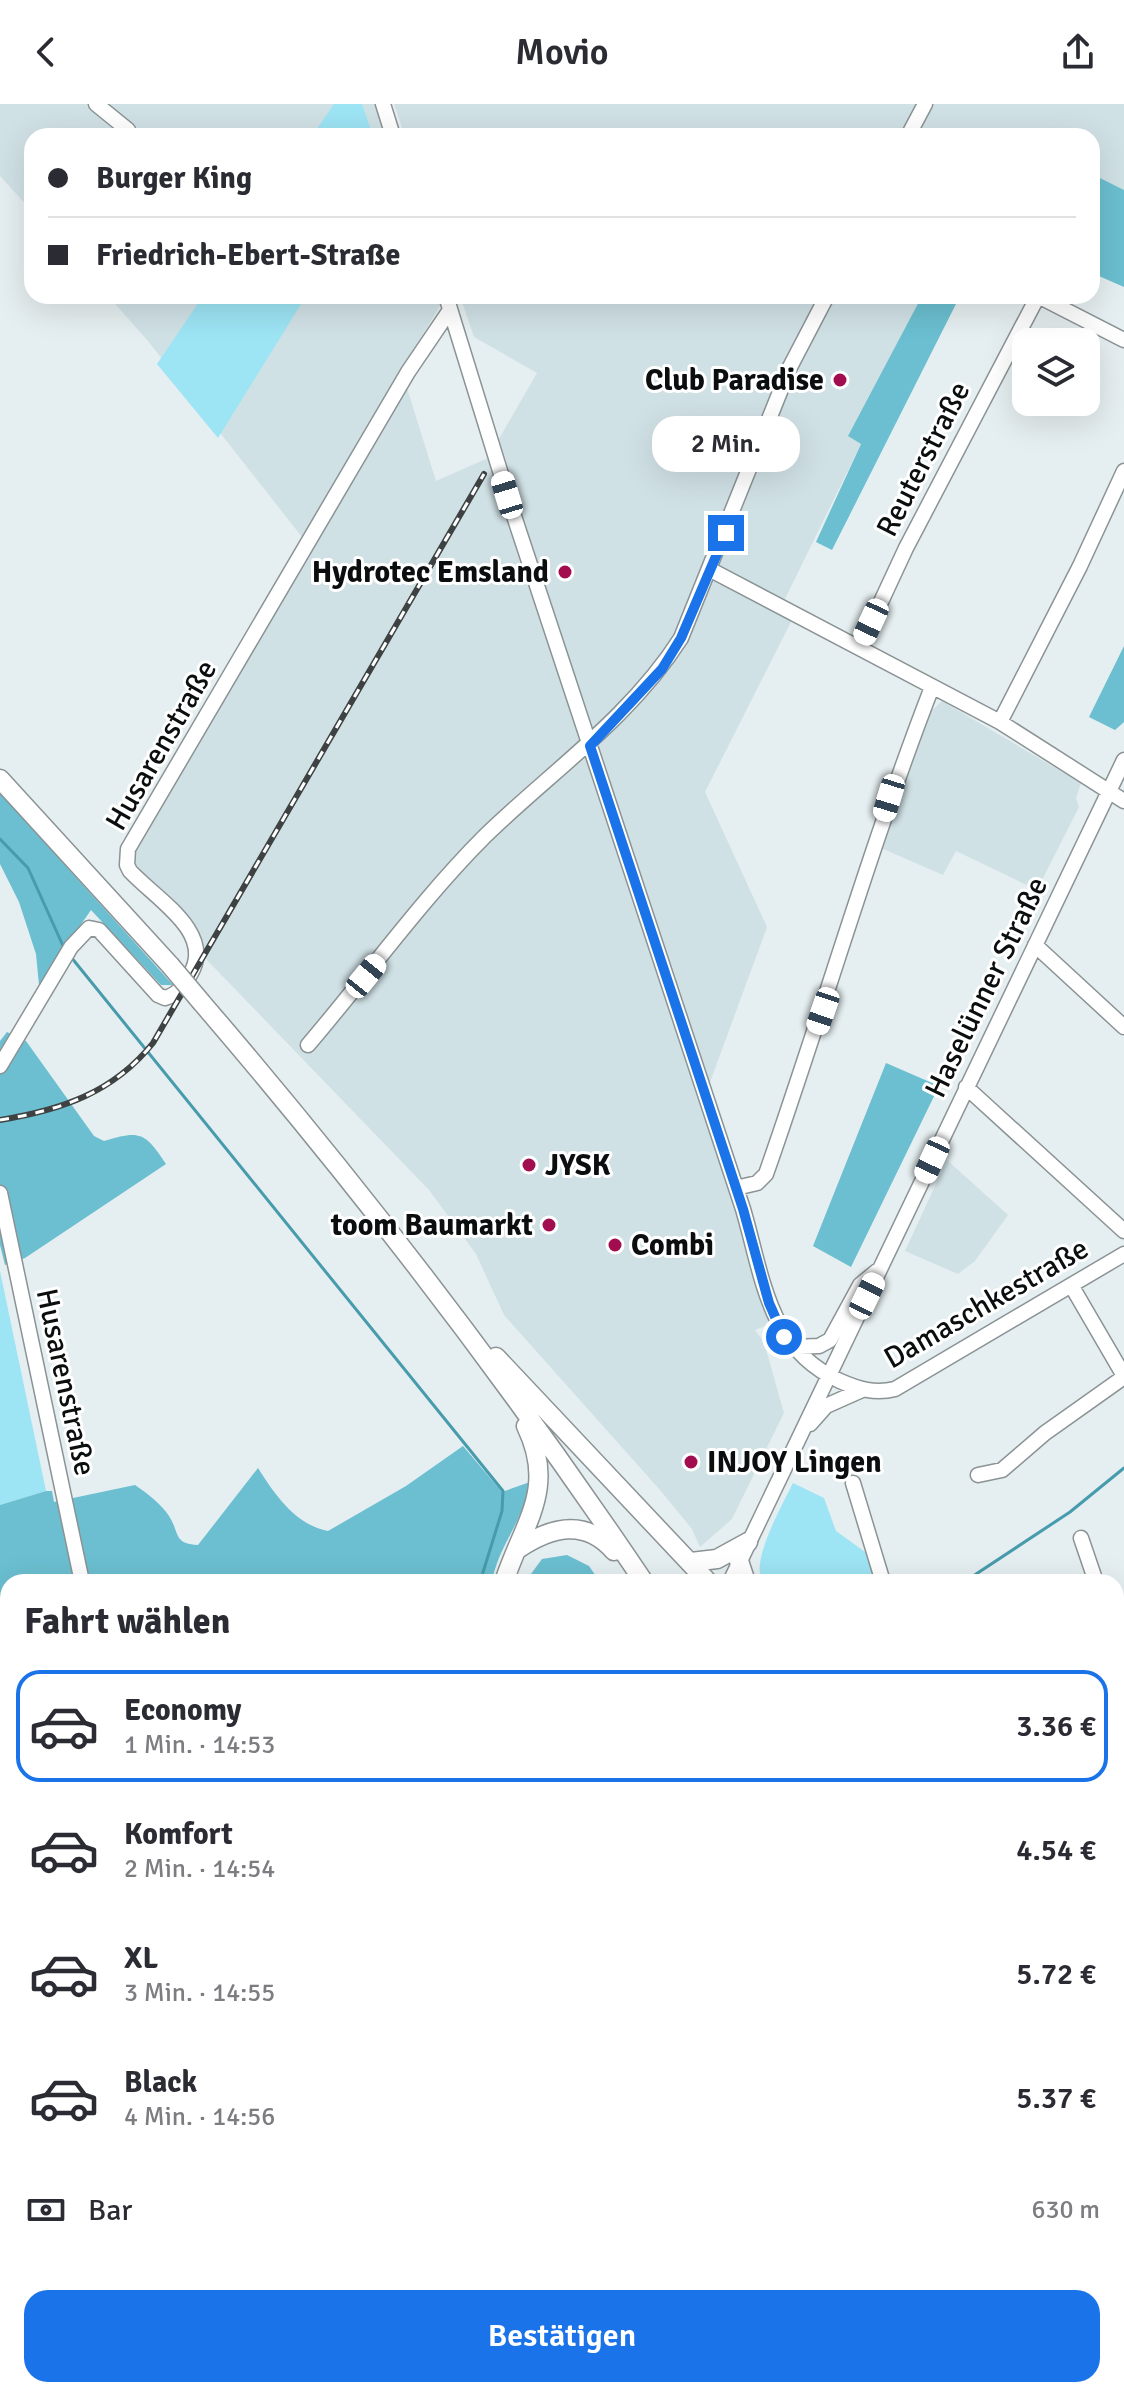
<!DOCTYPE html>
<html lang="de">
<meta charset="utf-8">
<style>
:root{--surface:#fff;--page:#f7f7f7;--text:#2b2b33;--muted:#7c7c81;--line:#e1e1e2;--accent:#1a73e8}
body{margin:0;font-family:Signika,sans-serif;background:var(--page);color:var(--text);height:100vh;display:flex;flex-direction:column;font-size:30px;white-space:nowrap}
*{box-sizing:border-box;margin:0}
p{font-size:26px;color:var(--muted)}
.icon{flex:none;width:44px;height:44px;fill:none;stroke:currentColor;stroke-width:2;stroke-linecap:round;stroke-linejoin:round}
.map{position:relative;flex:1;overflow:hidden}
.sheet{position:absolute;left:0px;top:1470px;width:1124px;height:824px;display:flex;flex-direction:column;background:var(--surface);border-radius:24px 24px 0 0;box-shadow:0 8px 32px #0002}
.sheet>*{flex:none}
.top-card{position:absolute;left:24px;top:24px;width:1076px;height:176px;border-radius:24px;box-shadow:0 8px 32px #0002;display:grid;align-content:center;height:176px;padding:0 24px;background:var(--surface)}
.fabs{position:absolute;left:1012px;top:224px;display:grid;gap:16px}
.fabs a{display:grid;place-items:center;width:88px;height:88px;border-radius:16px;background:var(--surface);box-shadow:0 8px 32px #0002;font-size:40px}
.end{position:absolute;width:36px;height:36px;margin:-18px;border:10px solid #1a73e8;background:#fff;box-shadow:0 0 0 4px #fff}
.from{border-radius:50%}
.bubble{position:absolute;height:56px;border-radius:24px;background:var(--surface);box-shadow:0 8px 32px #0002;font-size:26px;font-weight:600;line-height:56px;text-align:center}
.car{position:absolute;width:24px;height:48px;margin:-24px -12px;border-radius:10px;box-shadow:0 0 6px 2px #0007;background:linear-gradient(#fff 24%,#345 0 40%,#fff 0 76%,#345 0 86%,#fff 0)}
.top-card b{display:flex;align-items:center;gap:28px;height:76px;font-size:30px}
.top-card b+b{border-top:2px solid var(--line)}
.top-card i{width:20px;height:20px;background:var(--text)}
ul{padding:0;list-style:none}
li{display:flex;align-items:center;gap:24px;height:112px;margin:0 16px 12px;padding:0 8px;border:4px solid transparent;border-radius:24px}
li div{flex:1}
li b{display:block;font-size:30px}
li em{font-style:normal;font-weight:600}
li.on{border-color:var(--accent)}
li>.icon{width:72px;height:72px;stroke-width:1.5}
h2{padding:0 24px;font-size:36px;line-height:96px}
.pay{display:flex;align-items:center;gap:20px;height:88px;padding:0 24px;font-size:30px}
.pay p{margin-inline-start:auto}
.primary-button{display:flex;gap:16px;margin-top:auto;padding:16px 24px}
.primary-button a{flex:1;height:92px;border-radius:24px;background:var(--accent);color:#fff;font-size:32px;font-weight:600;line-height:92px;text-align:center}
header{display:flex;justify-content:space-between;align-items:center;height:104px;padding:0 24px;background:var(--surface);font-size:36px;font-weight:600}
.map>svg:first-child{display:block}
</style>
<header><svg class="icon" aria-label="back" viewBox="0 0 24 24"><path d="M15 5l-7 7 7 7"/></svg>Movio<svg class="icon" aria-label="share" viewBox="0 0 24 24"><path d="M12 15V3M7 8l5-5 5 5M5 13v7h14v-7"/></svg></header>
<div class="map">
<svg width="1124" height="2294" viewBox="0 0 1124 2294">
<rect width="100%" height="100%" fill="#e5eef0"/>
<!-- built -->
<path fill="#d0e1e5" d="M0,0H376L387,32H32V107L0,72Z
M394,0H1124V86L1092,70V32L1006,29L1004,32H405Z
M108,192H439L441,200L302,433L148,237Z
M460,192H922L849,332L861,340L781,503L794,512L705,688L767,823L709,981L775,1218L755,1226L764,1238L784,1309L732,1415L700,1443L692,1425L660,1386L504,1211L476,1150L429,1086L206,855L201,840L131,759L134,742L407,284L436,377L488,354L537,269L474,233Z
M942,597L1081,679L1076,694L1079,703L1037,786L956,747L943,771L881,744L898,687L929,609Z
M947,1056L1008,1111L975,1157L958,1170L905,1147Z
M0,1688L8,1692V1894L0,1912Z
M1124,2065V2220L1116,2217V2072Z
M8,2144V2259L0,2265V2161Z
M1116,2253L1124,2294H819L833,2286H1116Z"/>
<!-- green -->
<path fill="#9de4f4" d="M334,0H362L373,32H312Z
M203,192H306L218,334L157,260Z
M0,1167L46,1387L0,1401Z
M793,1379L824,1394L836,1427L872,1453L878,1478H764C747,1462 784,1398 793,1379Z
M488,2286H555L550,2294H486Z"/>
<!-- forest -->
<path fill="#6bbfd0" d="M1092,70L1124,86V183L1092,169Z
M922,192H960L832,446L816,438L861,340L848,332Z
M1124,542V618L1115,626L1089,613Z
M0,689L173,881H161L91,806L39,881L36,850L19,798L0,760Z
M7,928L26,937L94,1032L104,1037C140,1026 145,1028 166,1060L25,1154L5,1161L0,1141V937Z
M886,959L939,982L851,1163L813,1142Z
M463,1342L502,1388L530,1378C524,1417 498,1442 492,1478H8V1634L0,1629V1401L46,1387H52L54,1398L135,1381C147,1389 161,1400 169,1412C180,1429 173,1440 198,1441L258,1364C275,1391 296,1421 328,1427L406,1382Z
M567,1451L589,1462L600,1478H525L542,1455Z
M0,2033L8,2039V2085L0,2103Z"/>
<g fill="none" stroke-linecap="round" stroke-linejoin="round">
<!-- stream -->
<path stroke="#469bac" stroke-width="3" d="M0,735L28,764L64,844
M71,853L503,1387L502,1407L480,1478
M964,1478L1070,1408L1124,1364
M356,2294L366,2286"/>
<!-- minor casing -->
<g stroke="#8b9395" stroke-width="17">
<path id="minor" d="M96,0L128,26
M383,0L393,32
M908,32L925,0
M446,192L513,409L743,1105C763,1173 768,1245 840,1277C858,1285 875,1290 895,1285L1124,1150
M709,465L1000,618L1124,697
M860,543L906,444L1038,192L1124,236
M1000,618L1080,462L1124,367
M1035,841L1124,923
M308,941C367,872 421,796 485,732C552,667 630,614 681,534L790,263L827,192
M0,962L71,843L89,824L99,826L158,891L165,894C179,890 184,881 191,869C214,828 156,795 130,767L127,761L128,745L408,268L450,206
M966,983L1124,1127
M736,1084L757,1079L766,1070C823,908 870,743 932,583
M0,1089L82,1478
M1071,1181L1124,1272
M792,1243L819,1242L830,1236L860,1181L877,1167
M810,1320L826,1302L862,1286
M978,1371L1002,1366L1045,1329L1124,1273
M853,1379L883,1478
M1081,1434L1096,1478
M730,1478L1124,656
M1116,1520L1124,1516
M0,1638L8,1642
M1116,1660L1124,1682
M1116,1915L1124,1941
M0,2009L8,1995
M1116,2076L1124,2069
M768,2286L773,2294
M909,2286L920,2294
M477,2294L479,2286
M556,2294L561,2286
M664,2294L673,2286
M836,2294L850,2286"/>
</g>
<!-- major casing -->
<g stroke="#8b9395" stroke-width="21">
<path id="major" d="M0,675L170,861
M202,899C360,1083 508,1276 644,1478
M496,1253L708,1478
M518,1445C551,1423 585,1414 614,1447
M739,1457L746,1478
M691,1458L717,1455L748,1438
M504,1478C523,1419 557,1386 526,1322
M1091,2286L1095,2294"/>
</g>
<!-- minor -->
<use href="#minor" stroke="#fff" stroke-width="14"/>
<!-- major -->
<use href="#major" stroke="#fff" stroke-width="18"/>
<!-- rail casing -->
<g stroke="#3e4243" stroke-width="6">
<path id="rail" d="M0,1016C61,1006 113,989 153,939L484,370"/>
</g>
<!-- rail -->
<use href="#rail" stroke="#fff" stroke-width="3" stroke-dasharray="9" stroke-linecap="butt"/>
<!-- major-bridge casing -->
<g stroke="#8b9395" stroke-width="21" stroke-linecap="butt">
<path id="major-bridge" d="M170,861L202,899"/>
</g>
<!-- major-bridge -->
<use href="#major-bridge" stroke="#fff" stroke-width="18"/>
</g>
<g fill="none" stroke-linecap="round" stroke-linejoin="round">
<!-- route -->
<path stroke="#1a73e8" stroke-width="10" d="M726,429L681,534L662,565L590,642L743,1105L769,1199L784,1233"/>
</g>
<!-- markers -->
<g fill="#a20d4f" stroke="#fff" stroke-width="3">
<circle cx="840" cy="276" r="8"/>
<circle cx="565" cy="468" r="8"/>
<circle cx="529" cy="1061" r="8"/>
<circle cx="549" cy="1121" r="8"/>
<circle cx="615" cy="1141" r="8"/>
<circle cx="691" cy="1358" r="8"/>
</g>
<g text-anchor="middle" stroke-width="6" stroke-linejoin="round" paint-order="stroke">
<!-- poi labels -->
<g font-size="30" font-weight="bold" fill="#0b0e0e" stroke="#fff" text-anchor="end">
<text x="824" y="286">Club Paradise</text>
<text x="549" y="478">Hydrotec Emsland</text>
<text x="545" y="1071" text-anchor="start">JYSK</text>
<text x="533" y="1131">toom Baumarkt</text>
<text x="631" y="1151" text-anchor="start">Combi</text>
<text x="707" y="1368" text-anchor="start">INJOY Lingen</text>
</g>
<!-- street labels -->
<g font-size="30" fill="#0b0e0e" stroke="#fff">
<text transform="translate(923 355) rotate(-63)" y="10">Reuterstraße</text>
<text transform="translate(161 641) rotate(-60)" y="10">Husarenstraße</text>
<text transform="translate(986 883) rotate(-64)" y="10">Haselünner Straße</text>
<text transform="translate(986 1199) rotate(-30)" y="10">Damaschkestraße</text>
<text transform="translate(66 1278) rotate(78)" y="10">Husarenstraße</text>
</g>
</g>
</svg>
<div class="fabs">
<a><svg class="icon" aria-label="layers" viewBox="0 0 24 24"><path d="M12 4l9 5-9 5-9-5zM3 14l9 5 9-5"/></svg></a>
</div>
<i class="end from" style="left:784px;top:1233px"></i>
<i class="end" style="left:726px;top:429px"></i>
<div class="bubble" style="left:652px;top:312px;width:148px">2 Min.</div>
<i class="car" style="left:507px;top:391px;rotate:343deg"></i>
<i class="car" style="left:871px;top:518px;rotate:205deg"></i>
<i class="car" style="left:889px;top:694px;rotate:197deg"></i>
<i class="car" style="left:366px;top:872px;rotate:39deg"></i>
<i class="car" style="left:823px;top:907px;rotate:199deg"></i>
<i class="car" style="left:932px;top:1056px;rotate:205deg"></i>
<i class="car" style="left:867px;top:1192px;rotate:26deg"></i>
<div class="top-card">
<b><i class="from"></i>Burger King</b>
<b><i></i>Friedrich-Ebert-Straße</b>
</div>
<section class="sheet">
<h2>Fahrt wählen</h2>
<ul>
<li class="on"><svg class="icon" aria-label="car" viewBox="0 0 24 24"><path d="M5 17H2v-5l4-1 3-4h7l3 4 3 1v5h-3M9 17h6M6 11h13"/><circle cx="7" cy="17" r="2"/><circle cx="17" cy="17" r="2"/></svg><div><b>Economy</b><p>1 Min. · 14:53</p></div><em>3.36 €</em></li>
<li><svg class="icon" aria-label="car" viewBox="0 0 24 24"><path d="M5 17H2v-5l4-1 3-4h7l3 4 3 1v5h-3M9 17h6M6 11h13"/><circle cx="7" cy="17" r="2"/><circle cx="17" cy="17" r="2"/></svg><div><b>Komfort</b><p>2 Min. · 14:54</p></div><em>4.54 €</em></li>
<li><svg class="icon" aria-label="car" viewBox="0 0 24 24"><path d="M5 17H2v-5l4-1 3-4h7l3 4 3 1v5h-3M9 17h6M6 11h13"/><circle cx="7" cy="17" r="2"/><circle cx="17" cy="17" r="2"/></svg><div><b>XL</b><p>3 Min. · 14:55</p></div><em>5.72 €</em></li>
<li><svg class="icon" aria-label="car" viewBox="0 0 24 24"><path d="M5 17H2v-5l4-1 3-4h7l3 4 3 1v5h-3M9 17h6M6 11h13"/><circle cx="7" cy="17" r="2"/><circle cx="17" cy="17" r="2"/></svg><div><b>Black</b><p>4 Min. · 14:56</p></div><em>5.37 €</em></li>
</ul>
<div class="pay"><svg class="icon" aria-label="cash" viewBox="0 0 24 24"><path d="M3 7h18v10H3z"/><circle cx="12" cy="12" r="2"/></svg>Bar<p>630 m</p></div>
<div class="primary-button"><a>Bestätigen</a></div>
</section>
</div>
